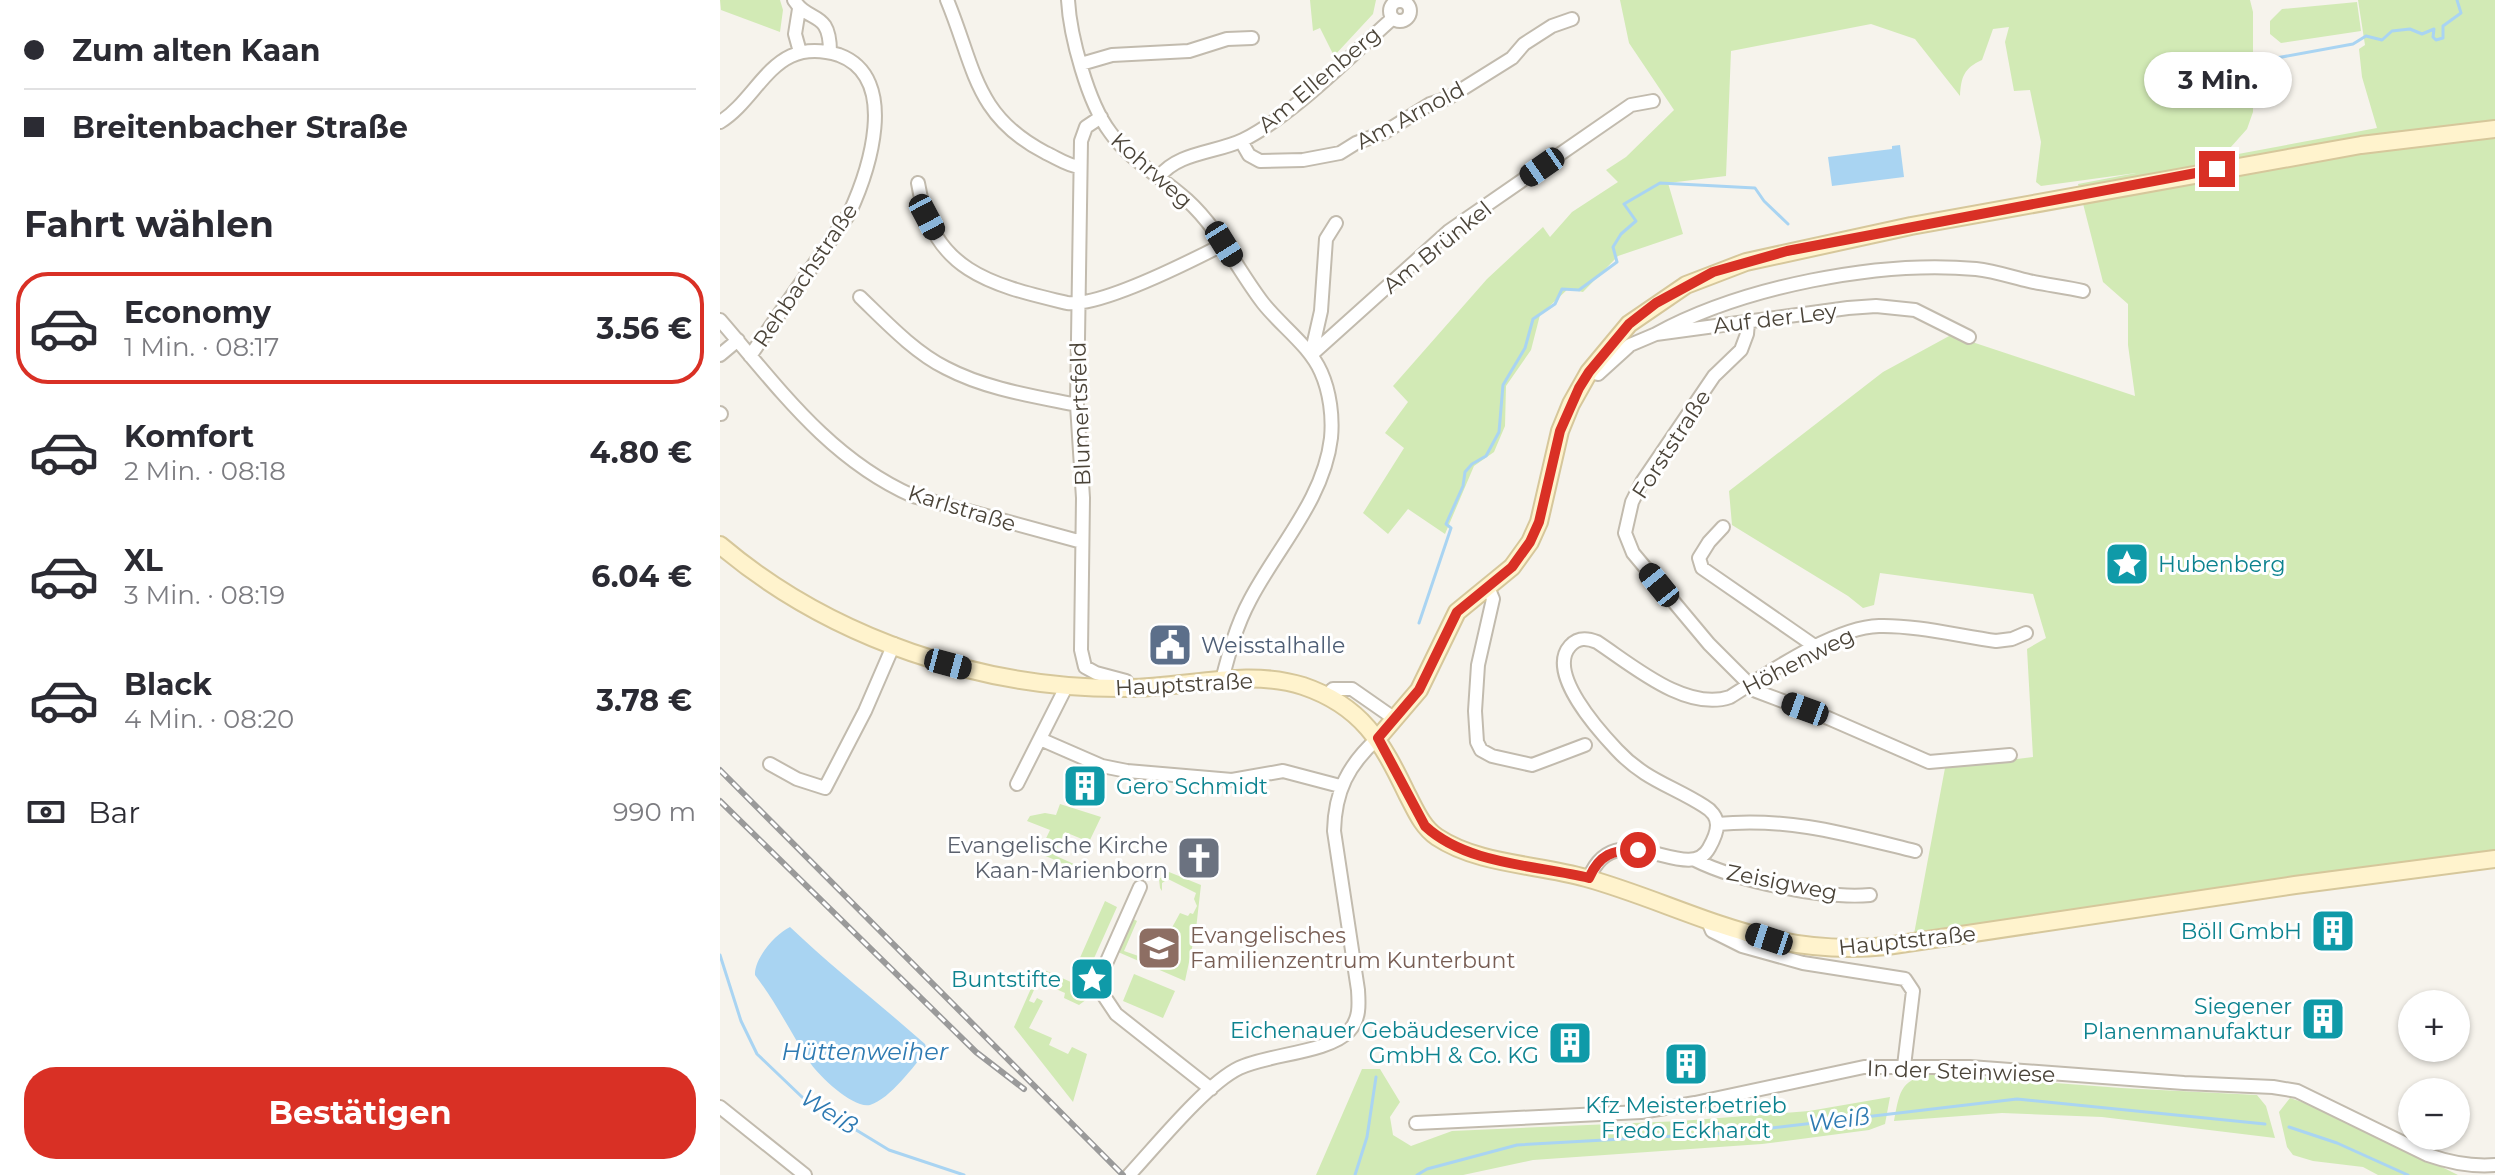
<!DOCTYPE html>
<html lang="de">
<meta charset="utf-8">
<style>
:root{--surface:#fff;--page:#f2f2f3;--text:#2b2b33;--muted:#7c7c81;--line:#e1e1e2;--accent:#d93025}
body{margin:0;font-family:Montserrat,sans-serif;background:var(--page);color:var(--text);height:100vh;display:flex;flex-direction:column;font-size:30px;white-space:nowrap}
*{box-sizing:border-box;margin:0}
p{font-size:26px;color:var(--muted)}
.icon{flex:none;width:44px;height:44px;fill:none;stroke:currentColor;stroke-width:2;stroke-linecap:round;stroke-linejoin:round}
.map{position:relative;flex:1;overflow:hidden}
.side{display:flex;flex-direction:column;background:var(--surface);width:720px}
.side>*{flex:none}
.hud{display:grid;align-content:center;height:176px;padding:0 24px;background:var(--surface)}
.tools{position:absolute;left:1678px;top:990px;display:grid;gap:16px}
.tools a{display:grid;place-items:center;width:72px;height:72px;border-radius:50%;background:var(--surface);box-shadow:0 2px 6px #0004;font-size:40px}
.end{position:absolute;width:36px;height:36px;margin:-18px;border:10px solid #d93025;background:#fff;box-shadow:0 0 0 4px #fff}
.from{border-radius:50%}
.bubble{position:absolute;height:56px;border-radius:28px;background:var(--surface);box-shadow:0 2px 6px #0004;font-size:26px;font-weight:700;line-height:56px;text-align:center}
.car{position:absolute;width:24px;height:48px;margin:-24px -12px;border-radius:10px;box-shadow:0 0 6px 2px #0007;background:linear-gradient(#222 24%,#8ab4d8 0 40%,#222 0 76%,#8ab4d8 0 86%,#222 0)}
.hud b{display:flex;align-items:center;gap:28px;height:76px;font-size:30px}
.hud b+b{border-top:2px solid var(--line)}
.hud i{width:20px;height:20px;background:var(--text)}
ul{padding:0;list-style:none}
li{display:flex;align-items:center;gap:24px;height:112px;margin:0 16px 12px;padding:0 8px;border:4px solid transparent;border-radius:32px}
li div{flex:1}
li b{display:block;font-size:30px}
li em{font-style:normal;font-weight:700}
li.selected{border-color:var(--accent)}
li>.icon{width:72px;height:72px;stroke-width:1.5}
h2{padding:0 24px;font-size:36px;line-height:96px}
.pay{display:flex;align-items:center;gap:20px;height:88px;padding:0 24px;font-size:30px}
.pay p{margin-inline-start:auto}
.action{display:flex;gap:16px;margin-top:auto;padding:16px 24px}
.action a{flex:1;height:92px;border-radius:32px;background:var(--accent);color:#fff;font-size:32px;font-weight:700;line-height:92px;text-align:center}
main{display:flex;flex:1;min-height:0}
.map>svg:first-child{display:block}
</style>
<main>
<section class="side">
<div class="hud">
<b><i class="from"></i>Zum alten Kaan</b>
<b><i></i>Breitenbacher Straße</b>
</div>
<h2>Fahrt wählen</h2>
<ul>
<li class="selected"><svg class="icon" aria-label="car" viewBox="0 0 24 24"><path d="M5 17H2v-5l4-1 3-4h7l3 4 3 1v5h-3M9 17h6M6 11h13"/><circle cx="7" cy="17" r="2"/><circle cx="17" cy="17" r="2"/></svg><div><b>Economy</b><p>1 Min. · 08:17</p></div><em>3.56 €</em></li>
<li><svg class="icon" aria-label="car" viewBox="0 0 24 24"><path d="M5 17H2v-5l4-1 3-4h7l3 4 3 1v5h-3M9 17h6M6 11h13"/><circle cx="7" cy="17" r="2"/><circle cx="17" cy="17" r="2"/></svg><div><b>Komfort</b><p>2 Min. · 08:18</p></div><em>4.80 €</em></li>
<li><svg class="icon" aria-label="car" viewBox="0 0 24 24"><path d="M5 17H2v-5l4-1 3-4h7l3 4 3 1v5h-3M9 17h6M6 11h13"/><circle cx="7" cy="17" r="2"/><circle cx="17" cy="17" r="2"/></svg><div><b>XL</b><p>3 Min. · 08:19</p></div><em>6.04 €</em></li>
<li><svg class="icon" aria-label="car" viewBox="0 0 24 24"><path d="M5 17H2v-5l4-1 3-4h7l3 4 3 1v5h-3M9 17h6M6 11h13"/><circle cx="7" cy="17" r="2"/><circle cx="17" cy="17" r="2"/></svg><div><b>Black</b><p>4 Min. · 08:20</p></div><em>3.78 €</em></li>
</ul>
<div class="pay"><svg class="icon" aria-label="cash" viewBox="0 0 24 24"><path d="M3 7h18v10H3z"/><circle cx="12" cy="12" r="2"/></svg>Bar<p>990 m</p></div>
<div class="action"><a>Bestätigen</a></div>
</section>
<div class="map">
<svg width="1775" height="1175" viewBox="0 0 1775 1175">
<rect width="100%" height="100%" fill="#f6f3ec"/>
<!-- green -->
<path fill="#d2eab5" d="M0,0H60L63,10L60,32L1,10Z
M590,0H656L653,14L614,56L600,28L593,31Z
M900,0H1530L1533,12V112L1527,129L1502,157L1657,128L1642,77L1639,49L1645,45L1638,0H1775V852L1194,934L1225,768L1313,757L1307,649L1326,638L1313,594L1160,573L1154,605L1143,608L1128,596L1012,525L1009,491L1163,372L1231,335L1415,396L1408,345V304L1383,282L1358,184L1416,173L1321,186L1316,182L1321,142L1310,90L1294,91L1285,42L1289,27L1273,29L1262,60C1244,68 1241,77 1240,96L1195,39L1151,24L1011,51L1006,176L948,183L963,234L898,256L863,292L848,289L820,315L811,350L786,386L785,426L774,452L754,466L725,534L688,509L668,534L643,513L684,448L665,433L688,402L673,386L767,279L823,227L830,237L852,212L898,182L886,170L906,157L954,110L909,43Z
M1637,2L1641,31L1561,43L1550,34V21L1562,9Z
M340,804L381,817L369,842L345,832L334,855L365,869L364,873L319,853L330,830L307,821L310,816L325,813L336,815Z
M449,872L481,885L476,929L465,981L398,952L413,919L417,921L404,951L427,959L437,942L440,929L449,933L460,913L468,916L470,913L473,914L477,906L474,899L476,893L448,879L442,883V891L440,888L439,879Z
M385,901L397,907L371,965L359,960Z
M320,968L375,993L359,1005L344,998L345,993L318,981L309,1001L314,1003L317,998L323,1001L309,1028L332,1038L329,1045L348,1054L352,1047L367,1054L353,1102L294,1027Z
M414,974L455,991L443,1018L403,1001Z
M642,1069H660L680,1102L670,1117L673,1135L691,1146L732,1131L961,1121L1089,1111L1170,1097L1165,1124L1149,1130L1042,1144L813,1160L743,1175H596Z
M1216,1074L1401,1088L1537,1095L1546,1106L1555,1138L1382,1117L1282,1113L1174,1121C1180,1089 1181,1078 1216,1074Z
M1570,1098L1609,1111L1738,1175H1658L1643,1167L1593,1161L1573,1155L1567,1147L1559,1112Z"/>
<!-- water -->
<path fill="#a9d4f2" d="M1180,145L1184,177L1112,186L1108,157L1172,149V146Z
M70,927C113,968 160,1004 205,1044L207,1050C194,1066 170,1099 150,1105C134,1109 100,1077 91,1064C72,1035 57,1004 35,975C34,959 55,934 70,927Z"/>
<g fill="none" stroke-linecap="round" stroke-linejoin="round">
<!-- stream -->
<path stroke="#a9d4f2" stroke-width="3" d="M1540,61L1633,44L1646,36L1662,40L1672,31L1690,29L1702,34L1714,29L1713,37L1716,40L1723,38V26L1741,13L1737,0
M699,623L731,528L726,524L743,486L745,472L752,464L766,456L779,432L783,385L805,348L813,319L835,304L842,289L859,290L897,262L893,247L901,234L916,221L904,204L940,183L1035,188L1044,201L1068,224
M0,955L21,1021L37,1054L82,1097L169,1150L244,1175
M1569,1127L1617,1143L1688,1175
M635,1175L647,1137L656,1077
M697,1175L707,1169L797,1145L1010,1133L1297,1099L1545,1124"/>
<!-- street casing -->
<g stroke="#c2bbae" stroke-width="16">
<path id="street" d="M74,0C89,24 110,9 110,52
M227,0C255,67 254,116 326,153C337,158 348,166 360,167
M348,0C350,36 368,103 390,132C410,161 442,177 467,200C499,229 517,269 543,303C561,326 589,345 601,372C610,392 613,417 611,438C604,499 557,548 530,600C516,626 509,653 502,680
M670 11a10 10 0 1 1 20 0a10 10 0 1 1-20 0Z
M79,9L75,34L80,52
M361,64L392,55L469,51L507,39L532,38
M381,117L366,127L361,141L357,405L363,498L361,650L365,667L376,673L406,681L411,689
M0,122C28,105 43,69 71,56C86,49 103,50 119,55C181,78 148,173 129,214L30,356
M521,141L529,155L540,161L583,160L620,153L636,143L665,132L710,104L728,98L792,58L804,44L832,26L852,19
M439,177C458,152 496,153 523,140C573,115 630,56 673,18
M198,183C212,272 272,285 347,303C381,307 471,261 504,244
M140,297C166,322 194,352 226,368C266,389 313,396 357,405
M0,320C58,387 109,459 193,496L362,542
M1028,323L1027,334L1021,350L994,376L922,482L912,502L905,533L913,553L989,644L1036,691L1108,718L1209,762L1290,755
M936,334C1022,287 1158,260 1256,269C1274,271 1292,277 1309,281C1327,285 1346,287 1363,291
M0,355L18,340
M591,355L729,231L911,105L933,101
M591,355L601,311L606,239L616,223
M869,372L878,374L910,345L936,334L1128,308L1156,306L1195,310L1249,337
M0,413L1,414
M1003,527L989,542L979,558L982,568L1096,647
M768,587L773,599L758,665L755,711L757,742L761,750L772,756L812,765L865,745
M606,696L613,689H632L675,719
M320,739L382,766L407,771L512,780L563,771L620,786
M50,764L77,779L105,788L145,711L174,644
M297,784L346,687
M997,824C1069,817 1126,834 1195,851
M975,860C1017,881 1104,899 1150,895
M869,878C896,811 968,887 989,848C993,841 997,833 997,825C997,817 991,810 984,806C953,786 925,780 897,750C880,732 826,673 850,646C858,637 867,638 877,642C912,665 966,712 1010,697C1048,673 1115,627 1159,626C1196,625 1239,636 1276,641L1292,639L1306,633
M420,887L384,968L382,993L396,1014L491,1089
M987,919L992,931L1022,946L1083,963L1185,979L1193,991L1184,1066
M0,1107L85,1175
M696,1123L921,1112L975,1103L1144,1067H1250L1464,1083L1553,1087L1577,1091L1708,1155C1731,1163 1751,1167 1775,1165
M409,1175C436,1146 486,1084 519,1068C548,1054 608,1053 629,1031C640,1019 639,1005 638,990L614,831C615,791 628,765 658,738"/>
</g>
<!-- secondary casing -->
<g stroke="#d6c79b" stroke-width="20">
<path id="secondary" d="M0,545C111,639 264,690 408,688C466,688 526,668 583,686C642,706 662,742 687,794C695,809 702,827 717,837C759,865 818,864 866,878C928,895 988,925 1051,939C1090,948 1128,950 1167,946L1575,885L1775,859
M658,738L699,690L737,612L792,567L810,542L819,522L840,431L851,404L869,372L909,324L966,285L1026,262L1191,226L1641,145L1775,129"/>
</g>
<!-- street -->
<use href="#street" stroke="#fff" stroke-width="12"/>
<!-- secondary -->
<use href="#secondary" stroke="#fff3cd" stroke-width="16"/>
<!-- rail casing -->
<g stroke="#9a9a9a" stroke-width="6">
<path id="rail" d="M0,770L403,1175
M0,801L256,1052L304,1089"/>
</g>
<!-- rail -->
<use href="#rail" stroke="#fff" stroke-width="3" stroke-dasharray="9" stroke-linecap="butt"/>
</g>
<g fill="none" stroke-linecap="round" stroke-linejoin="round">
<!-- route -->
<path stroke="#d93025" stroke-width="10" d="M918,850C893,849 879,855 869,878C816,865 747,865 705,826L658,738L699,690L737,612L792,567L810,542L819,522L840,431L859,388L869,372L909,324L936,303L993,272L1067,251L1497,169"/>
</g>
<!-- icons -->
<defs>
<g id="sight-square" transform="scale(2.3)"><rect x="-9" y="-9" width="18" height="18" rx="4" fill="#0f9aa8" stroke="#fff"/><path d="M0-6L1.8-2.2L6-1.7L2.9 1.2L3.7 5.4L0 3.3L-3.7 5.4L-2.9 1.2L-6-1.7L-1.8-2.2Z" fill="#fff"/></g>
<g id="civic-square" transform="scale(2.3)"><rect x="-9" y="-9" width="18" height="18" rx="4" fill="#5c6f8a" stroke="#fff"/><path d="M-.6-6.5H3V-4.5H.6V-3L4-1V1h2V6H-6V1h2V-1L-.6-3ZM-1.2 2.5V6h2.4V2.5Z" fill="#fff"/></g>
<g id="building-square" transform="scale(2.3)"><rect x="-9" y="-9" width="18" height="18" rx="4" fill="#0f9aa8" stroke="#fff"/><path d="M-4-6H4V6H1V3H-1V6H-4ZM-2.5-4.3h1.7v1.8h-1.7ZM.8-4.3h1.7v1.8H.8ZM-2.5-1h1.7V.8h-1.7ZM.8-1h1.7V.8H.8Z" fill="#fff"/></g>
<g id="church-square" transform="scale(2.3)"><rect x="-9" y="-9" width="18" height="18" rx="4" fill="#6b7280" stroke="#fff"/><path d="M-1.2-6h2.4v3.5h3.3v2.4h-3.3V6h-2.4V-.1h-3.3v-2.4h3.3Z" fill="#fff"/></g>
<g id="school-square" transform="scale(2.3)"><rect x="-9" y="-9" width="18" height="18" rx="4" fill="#8d6e63" stroke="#fff"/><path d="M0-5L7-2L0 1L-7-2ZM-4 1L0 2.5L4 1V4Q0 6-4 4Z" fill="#fff"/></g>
</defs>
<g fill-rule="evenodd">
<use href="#sight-square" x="1407" y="564"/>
<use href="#civic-square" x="450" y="645"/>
<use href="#building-square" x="365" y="786"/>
<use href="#church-square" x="479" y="858"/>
<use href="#building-square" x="1613" y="931"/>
<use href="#school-square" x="439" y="948"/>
<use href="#sight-square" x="372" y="979"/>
<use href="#building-square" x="1603" y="1019"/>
<use href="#building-square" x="850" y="1043"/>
<use href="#building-square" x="966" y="1064"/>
</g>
<g text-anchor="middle" stroke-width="6" stroke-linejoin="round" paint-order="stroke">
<!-- street labels -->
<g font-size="22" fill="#4b4439" stroke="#fff">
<text transform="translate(599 79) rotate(-40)" y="8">Am Ellenberg</text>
<text transform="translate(690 115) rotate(-28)" y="8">Am Arnold</text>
<text transform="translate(432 170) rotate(42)" y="8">Kohrweg</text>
<text transform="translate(717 247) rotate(-39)" y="8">Am Brünkel</text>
<text transform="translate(85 275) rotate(-56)" y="8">Rehbachstraße</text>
<text transform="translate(1055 318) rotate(-7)" y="8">Auf der Ley</text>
<text transform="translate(360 414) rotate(-92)" y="8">Blumertsfeld</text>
<text transform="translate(951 444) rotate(-57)" y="8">Forststraße</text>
<text transform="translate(242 508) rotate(17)" y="8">Karlstraße</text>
<text transform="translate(1078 661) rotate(-27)" y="8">Höhenweg</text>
<text transform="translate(464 684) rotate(-3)" y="8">Hauptstraße</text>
<text transform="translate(1062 882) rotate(11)" y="8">Zeisigweg</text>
<text transform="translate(1187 940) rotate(-6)" y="8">Hauptstraße</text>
<text transform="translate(1241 1071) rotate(2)" y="8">In der Steinwiese</text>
</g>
<!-- culture labels -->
<g font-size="22" fill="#0d838f" stroke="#fff" text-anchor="end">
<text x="1438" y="572" text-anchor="start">Hubenberg</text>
<text x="396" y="794" text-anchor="start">Gero Schmidt</text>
<text x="1582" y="939">Böll GmbH</text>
<text x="341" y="987">Buntstifte</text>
<text x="1572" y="1014">Siegener<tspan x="1572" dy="25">Planenmanufaktur</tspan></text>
<text x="819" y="1038">Eichenauer Gebäudeservice<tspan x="819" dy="25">GmbH &amp; Co. KG</tspan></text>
<text x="966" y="1113" text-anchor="middle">Kfz Meisterbetrieb<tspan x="966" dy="25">Fredo Eckhardt</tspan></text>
</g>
<!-- service labels -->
<g font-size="22" fill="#4e5e75" stroke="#fff" text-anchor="start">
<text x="481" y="653">Weisstalhalle</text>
</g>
<!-- worship labels -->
<g font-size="22" fill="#5b616d" stroke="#fff" text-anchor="end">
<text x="448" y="853">Evangelische Kirche<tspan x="448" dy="25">Kaan-Marienborn</tspan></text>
</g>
<!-- education labels -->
<g font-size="22" fill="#785e54" stroke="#fff" text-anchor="start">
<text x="470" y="943">Evangelisches<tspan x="470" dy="25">Familienzentrum Kunterbunt</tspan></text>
</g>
<!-- water labels -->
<g font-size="24" font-style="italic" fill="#2e7ab2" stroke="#fff">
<text x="145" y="1060">Hüttenweiher</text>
<text transform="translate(109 1112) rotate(33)" y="8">Weiß</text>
<text transform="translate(1119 1120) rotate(-7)" y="8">Weiß</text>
</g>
</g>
</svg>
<div class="tools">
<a>+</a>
<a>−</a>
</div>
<i class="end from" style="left:918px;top:850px"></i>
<i class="end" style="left:1497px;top:169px"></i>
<div class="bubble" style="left:1424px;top:52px;width:148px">3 Min.</div>
<i class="car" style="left:822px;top:167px;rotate:235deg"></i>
<i class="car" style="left:207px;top:217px;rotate:152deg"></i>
<i class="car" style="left:504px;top:244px;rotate:148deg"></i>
<i class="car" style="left:939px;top:585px;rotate:321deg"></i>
<i class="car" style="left:228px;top:664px;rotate:105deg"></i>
<i class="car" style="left:1085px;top:709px;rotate:290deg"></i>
<i class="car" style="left:1049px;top:939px;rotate:288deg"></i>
</div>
</main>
